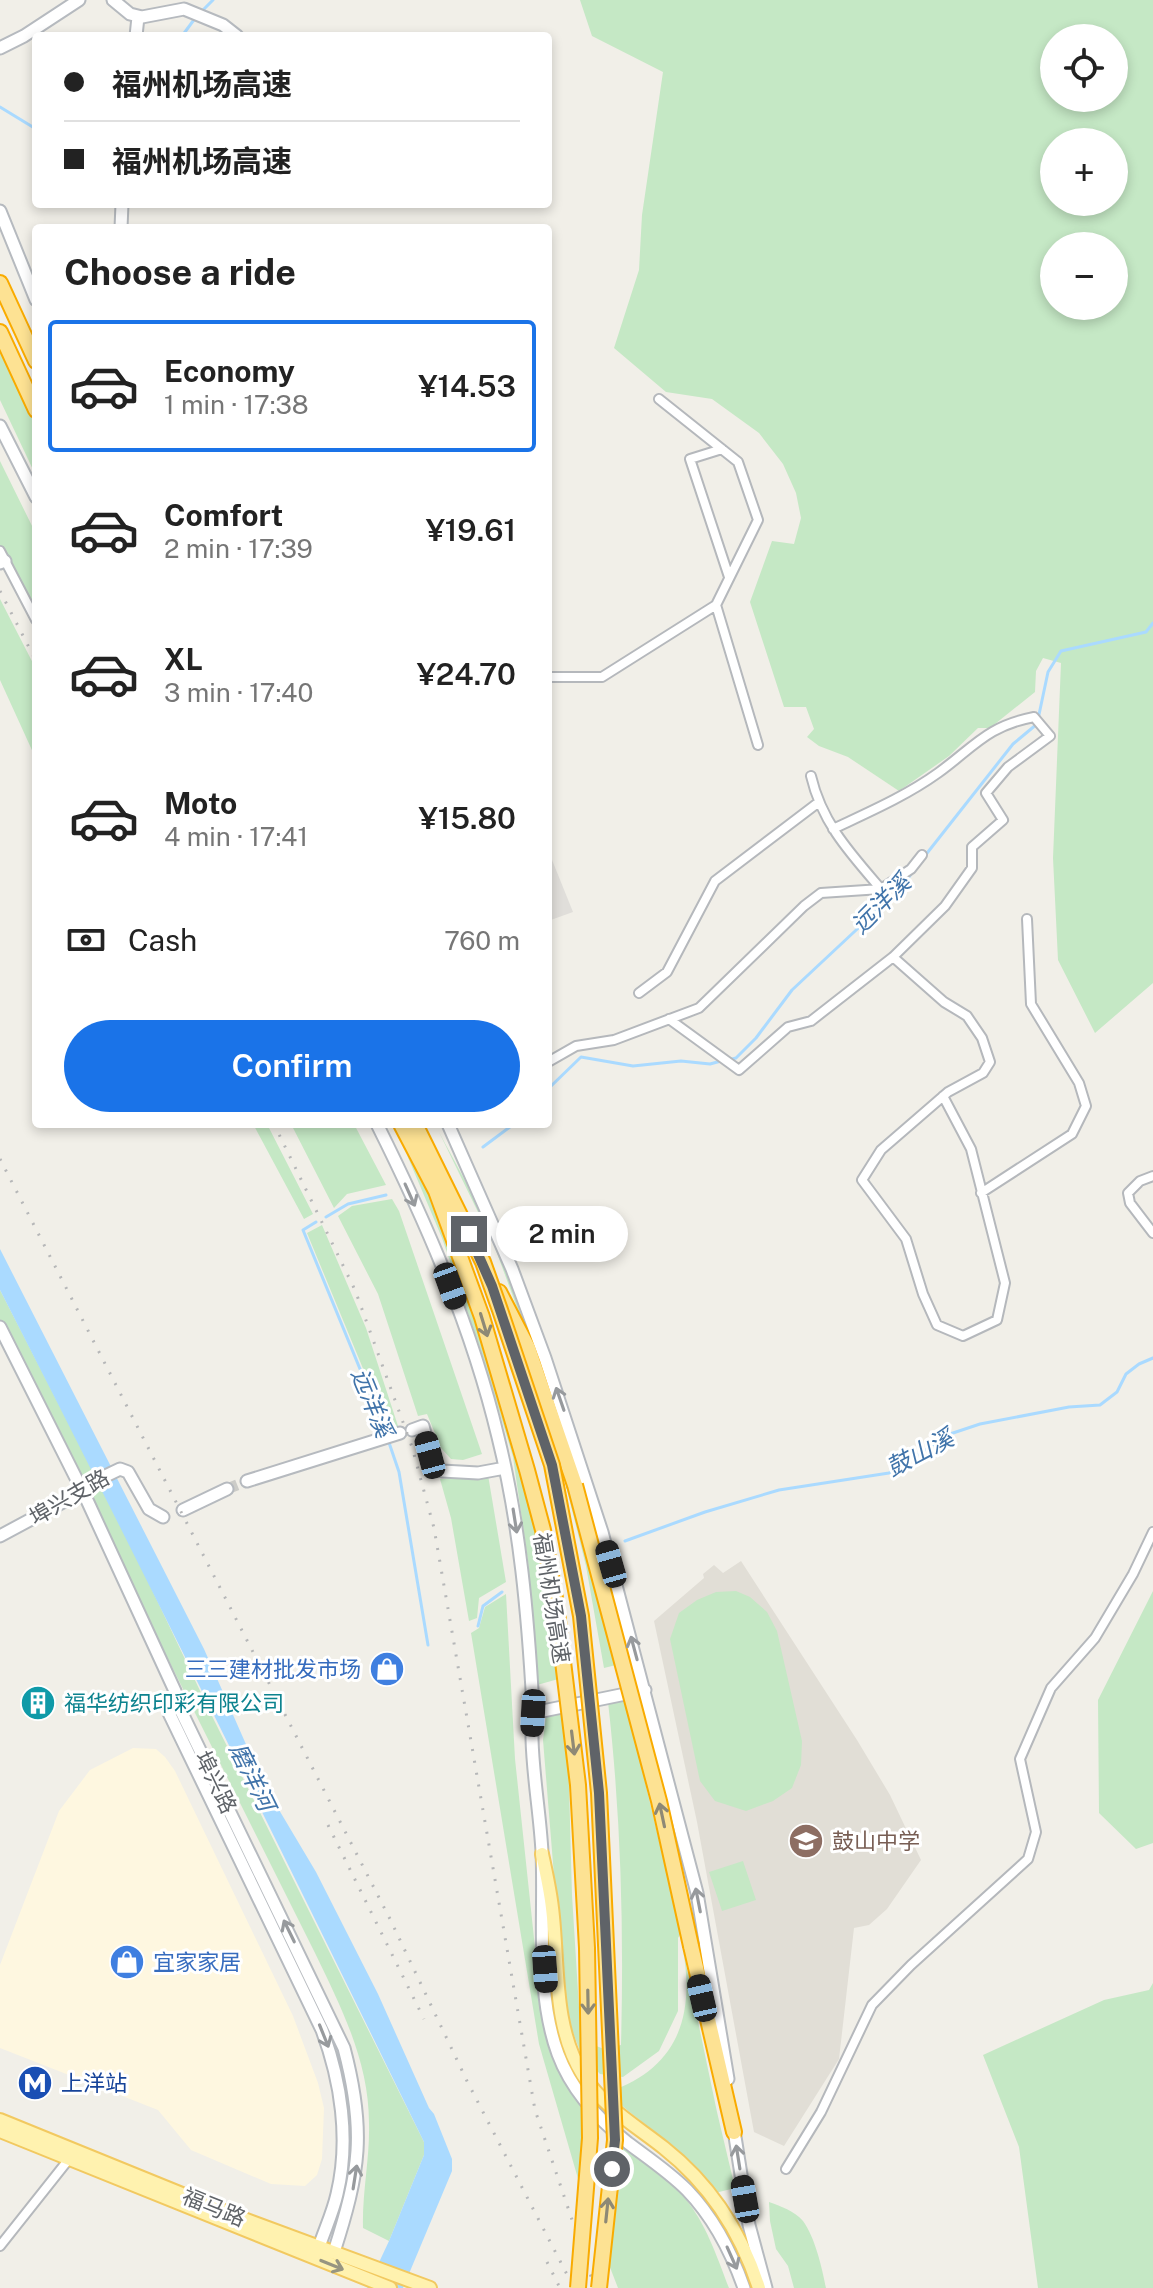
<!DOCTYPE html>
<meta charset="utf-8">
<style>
:root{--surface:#fff;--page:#f2f2f2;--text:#222;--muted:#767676;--line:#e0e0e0;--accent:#1a73e8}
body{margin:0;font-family:"Public Sans","Noto Sans SC",sans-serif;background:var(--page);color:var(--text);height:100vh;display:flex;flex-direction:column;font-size:30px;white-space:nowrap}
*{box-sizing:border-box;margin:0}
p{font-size:26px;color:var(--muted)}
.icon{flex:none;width:44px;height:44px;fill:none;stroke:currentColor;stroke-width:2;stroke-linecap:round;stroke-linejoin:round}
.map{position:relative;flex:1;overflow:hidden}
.side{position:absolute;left:32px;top:224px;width:520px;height:904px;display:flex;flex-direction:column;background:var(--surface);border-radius:8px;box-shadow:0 4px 12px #0003}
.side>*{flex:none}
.hud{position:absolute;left:32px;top:32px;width:520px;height:176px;border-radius:8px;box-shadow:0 4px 12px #0003;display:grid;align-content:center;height:176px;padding:0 32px;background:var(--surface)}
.buttons{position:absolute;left:1040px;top:24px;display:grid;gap:16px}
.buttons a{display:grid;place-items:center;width:88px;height:88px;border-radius:50%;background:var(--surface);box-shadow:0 4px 12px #0003;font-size:40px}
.end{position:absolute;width:36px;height:36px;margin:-18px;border:10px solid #5f6368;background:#fff;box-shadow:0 0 0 4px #fff}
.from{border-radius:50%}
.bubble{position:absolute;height:56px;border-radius:28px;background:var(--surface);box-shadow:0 4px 12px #0003;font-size:26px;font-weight:600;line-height:56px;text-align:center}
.car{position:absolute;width:24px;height:48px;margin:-24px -12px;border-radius:10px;box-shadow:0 0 6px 2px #0007;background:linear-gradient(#222 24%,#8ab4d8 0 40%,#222 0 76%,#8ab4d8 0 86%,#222 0)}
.hud b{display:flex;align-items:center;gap:28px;height:76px;font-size:30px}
.hud b+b{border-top:2px solid var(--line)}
.hud i{width:20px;height:20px;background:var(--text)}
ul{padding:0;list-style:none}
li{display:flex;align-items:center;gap:24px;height:132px;margin:0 16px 12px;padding:0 16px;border:4px solid transparent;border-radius:8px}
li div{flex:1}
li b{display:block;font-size:30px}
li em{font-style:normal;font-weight:600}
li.on{border-color:var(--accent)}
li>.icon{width:72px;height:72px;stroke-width:1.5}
h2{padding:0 32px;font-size:36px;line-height:96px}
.pay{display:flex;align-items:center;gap:20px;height:88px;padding:0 32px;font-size:30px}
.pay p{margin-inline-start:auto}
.primary-button{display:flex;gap:16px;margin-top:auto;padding:16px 32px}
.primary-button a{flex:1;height:92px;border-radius:48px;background:var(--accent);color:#fff;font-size:32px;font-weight:600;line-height:92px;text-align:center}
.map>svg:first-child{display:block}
</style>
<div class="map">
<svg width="1153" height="2288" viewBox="0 0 1153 2288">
<rect width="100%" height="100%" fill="#f1efe8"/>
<!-- commercial -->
<path fill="#fef7e0" d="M133,1748L156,1749L165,1757L175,1771L293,2016L318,2083L324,2108L322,2159L317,2175L305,2186L271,2184L191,2150L158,2110L0,2048V1965L59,1811L90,1770Z"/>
<!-- industrial -->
<path fill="#e0deda" d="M548,850L573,912L548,921Z"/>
<!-- education -->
<path fill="#e1ded6" d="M741,1561L857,1740L890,1795L921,1860L887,1909L869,1925L854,1928L839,2059L784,2146L754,2132L697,1822L654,1621L704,1578L703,1574L714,1565L723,1573Z"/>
<!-- green -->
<path fill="#c5e8c5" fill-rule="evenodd" d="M580,0H1153V983L1095,1033L1058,960L1053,858L1061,663L1043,658L1036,671L1035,692L990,728H978L949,756L899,791L848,757L819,746L807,737L814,729L806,707H784L750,602L772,541L794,544L801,518L796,493L783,464L759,433L712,399L666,392L614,348L639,270L642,215L663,72L592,36ZM1054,38H1114V98H1054ZM1054,142H1114V202H1054ZM1054,246H1114V306H1054Z
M0,349L36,427V476L0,400Z
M0,461L36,534V627L0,557Z
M0,599L36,669V759L0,680Z
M253,1124H267L313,1214L304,1219Z
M291,1124H354L386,1185L347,1194L334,1208Z
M439,1132L485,1218L509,1275L587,1494L632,1659L628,1660L573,1460L494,1245Z
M407,1155L426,1184L458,1260L522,1463L545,1562L562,1678L537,1685L528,1561L513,1457L482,1354L442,1238Z
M392,1199L399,1211L482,1454L463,1460L451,1459L441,1448L427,1414L418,1416L378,1294L338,1216L352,1206Z
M322,1225L366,1328L398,1426L388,1429L307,1233Z
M0,1290L125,1533L213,1718L424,2142V2155L389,2241L363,2228C362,2192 370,2158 369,2123C369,2061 341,2007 315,1953L0,1323Z
M561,1466L616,1665L604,1668L586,1566Z
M488,1475L506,1582L479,1598L477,1618L469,1621L451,1518L440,1479Z
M736,1591L750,1597L767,1612L777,1631L802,1741L801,1765L792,1788L773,1801L746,1811L715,1801L700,1781L670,1639L679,1613L697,1600L716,1592Z
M1153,1591V1843L1136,1849L1099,1813L1098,1700Z
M506,1594L515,1759L541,2004L586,2105L581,2189L539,2044L471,1633L479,1628L485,1607Z
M625,1698L681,1933L678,1938V2011L659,2051L623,2077L600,2074L581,2054L565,2011L543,1740L546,1717L567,1712L572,1895L581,2040L604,2049L621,2045C624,1930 621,1817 608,1702Z
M743,1861L756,1900L722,1911L709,1872Z
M683,1950L717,2112L735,2188L715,2193C691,2150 641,2127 608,2092C677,2069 695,2017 683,1950Z
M1153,1983V2288H1038L1019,2147L983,2055L1104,2000L1149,1990Z
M622,2142C642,2159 667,2176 684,2197C706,2223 717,2257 729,2288H618L606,2257Z
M769,2202C780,2206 795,2211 803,2221C815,2237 822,2268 826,2288H794L788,2266L776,2249L770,2221Z"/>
<!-- water -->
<path fill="#aadaff" d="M0,1249L204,1649L263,1783L316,1872L378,1994L429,2108L434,2114L452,2159V2171L403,2288H367L389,2241L424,2155V2142C285,1857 144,1572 0,1290Z"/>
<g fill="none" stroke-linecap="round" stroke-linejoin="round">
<!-- stream -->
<path stroke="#aadaff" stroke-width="3" d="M201,12L213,0
M182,36L196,17
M0,107L36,129
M924,857L1013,744L1037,724L1048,672L1061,651L1146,632L1153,623
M728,1060L736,1058L756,1038L792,990L900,889L914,870
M548,1089L581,1057L633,1066L681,1061L710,1064L721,1061
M483,1147L514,1124
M326,1217L348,1204L386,1195
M316,1222L303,1230L383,1425L399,1472L428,1645
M625,1541L705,1512L779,1490L889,1473L950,1434L980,1424L1069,1407L1100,1405L1117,1392L1126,1374L1139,1364L1153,1358
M478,1626L483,1606L502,1592"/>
<!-- secondary-tunnel -->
<path stroke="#ccccc8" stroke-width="11" stroke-dasharray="11 5.5" stroke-linecap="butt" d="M227,1489L247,1481"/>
<!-- street casing -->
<g stroke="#b5b8bc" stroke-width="12">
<path id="street" d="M659,399L738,462L758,520L716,605L758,745
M722,449L690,459L729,577
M0,551L36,620
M548,677H602L716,605
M881,889L911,869L922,855
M893,957L944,1002L967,1016L982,1038L990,1062L983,1073L948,1092L881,1150L862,1180L906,1239L923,1294L937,1325L963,1336L997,1320L1005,1283L971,1149L943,1096
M639,993L667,972L715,881L819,802
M669,1019L739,1070L788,1027L811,1021L893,957L945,906L972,868V847L1003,820L986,793L1008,767L1050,736L1034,717C987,726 974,747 938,773C906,796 869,812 833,829
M548,1062L576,1046L614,1040L699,1008L804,906L821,893L881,889C850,853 822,823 811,776
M1153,1176L1140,1181L1128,1193L1130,1203L1153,1233
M981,1193L1072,1134L1086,1106L1079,1083L1031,1004L1027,919
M786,2169L821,2112L872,2005L911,1965L1028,1859L1036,1832L1020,1759L1051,1688L1095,1638L1133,1574L1153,1532
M0,2246L69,2159"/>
</g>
<!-- secondary casing -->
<g stroke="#b6babf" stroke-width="15">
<path id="secondary" d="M113,0L130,14L142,17L184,9L223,25L237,36
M136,36L138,17
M0,48L24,36L79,0
M0,211L36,300
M121,228L122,204
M0,426L36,497
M0,563L5,561
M377,1124C427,1224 472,1328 498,1437C520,1525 528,1616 533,1707C533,1718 532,1728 532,1739C533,1777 540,1814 542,1852C545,1916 535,1992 558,2054C571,2089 599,2120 628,2143C648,2158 669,2172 687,2190C714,2218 731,2251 744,2288
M448,1124L512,1269L545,1358L602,1532L697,1893L728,2079
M0,1327L86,1498L175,1691L180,1709L344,2048C366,2131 360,2171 334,2252
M412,1430L423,1426L433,1462L442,1471L478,1473L505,1468
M247,1481L400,1433
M183,1510L227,1489
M0,1536L76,1495L95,1481L120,1469L128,1472L149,1509L163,1517
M169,1713L322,2030C341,2081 350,2140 337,2194C333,2212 325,2229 319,2247
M533,1713L645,1690
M733,2124L749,2225L766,2288"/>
</g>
<!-- primary casing -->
<g stroke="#f2c960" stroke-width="16">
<path id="primary" d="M542,1854C546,1872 550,1890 552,1908C559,1963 552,2026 583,2075C604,2108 635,2125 664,2148C711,2185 741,2232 759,2288
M0,2120L241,2218L430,2288
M0,2131L390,2288"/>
</g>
<!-- highway casing -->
<g stroke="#f9ab00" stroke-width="18">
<path id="highway" d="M0,283L36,361
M0,332L36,410
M499,1292L528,1348L575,1485
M691,1946L734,2132"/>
</g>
<!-- street -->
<use href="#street" stroke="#fff" stroke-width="8"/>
<!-- secondary -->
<use href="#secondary" stroke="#fff" stroke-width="11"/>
<!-- primary -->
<use href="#primary" stroke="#fff2af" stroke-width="12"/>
<!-- highway -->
<use href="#highway" stroke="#fde293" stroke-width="14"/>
<!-- rail -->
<path stroke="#b6b7b8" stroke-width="3" stroke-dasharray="2 10" stroke-linecap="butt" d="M0,591L36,661
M274,1124L355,1290L412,1447L434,1528L535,2110L595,2288
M0,1159L390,1919L467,2081L574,2288
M328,1825L424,2019
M547,2262L560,2288"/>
<!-- highway-bridge casing -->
<g stroke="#f9ab00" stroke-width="18" stroke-linecap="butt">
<path id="highway-bridge" d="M401,1124L436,1191L482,1317L527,1470L543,1530L556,1604L578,1785L587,1948L590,2138L578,2288
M415,1124L483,1262L500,1310L552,1465L581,1616L599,1793L615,2140L599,2288
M575,1485L659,1801L691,1946"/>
</g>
<!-- highway-bridge -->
<use href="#highway-bridge" stroke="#fde293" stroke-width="14"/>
</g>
<!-- one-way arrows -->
<defs><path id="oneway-shaft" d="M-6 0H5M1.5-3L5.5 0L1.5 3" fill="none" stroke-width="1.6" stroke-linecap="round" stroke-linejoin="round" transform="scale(2)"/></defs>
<g stroke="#979a9d">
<use href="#oneway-shaft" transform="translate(410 1195) rotate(66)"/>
<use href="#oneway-shaft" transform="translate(560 1399) rotate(-109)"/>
<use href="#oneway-shaft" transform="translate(515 1521) rotate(81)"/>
<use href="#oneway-shaft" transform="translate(634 1648) rotate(-105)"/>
<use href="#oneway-shaft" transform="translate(698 1900) rotate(-101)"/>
<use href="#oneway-shaft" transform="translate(289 1931) rotate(-116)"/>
<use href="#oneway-shaft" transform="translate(324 2036) rotate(68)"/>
<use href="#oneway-shaft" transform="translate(738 2157) rotate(-99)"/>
<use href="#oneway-shaft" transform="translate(355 2177) rotate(-81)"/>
<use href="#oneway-shaft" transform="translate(732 2258) rotate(66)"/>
</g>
<g stroke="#8e8975">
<use href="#oneway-shaft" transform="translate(484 1325) rotate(73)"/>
<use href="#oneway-shaft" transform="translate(573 1743) rotate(83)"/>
<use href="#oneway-shaft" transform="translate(662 1815) rotate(-102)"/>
<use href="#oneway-shaft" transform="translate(588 2002) rotate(89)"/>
<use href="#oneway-shaft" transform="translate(607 2210) rotate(-84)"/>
</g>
<use stroke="#979581" href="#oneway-shaft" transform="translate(332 2265) rotate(22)"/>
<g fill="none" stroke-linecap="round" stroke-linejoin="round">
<!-- route -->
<path stroke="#5f6368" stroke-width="10" d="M469,1234L492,1286L552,1465L581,1616L599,1793L615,2140L612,2169"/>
</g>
<!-- icons -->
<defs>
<g id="shop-disc" transform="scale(1.8)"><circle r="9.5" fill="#3f7fe0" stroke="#fff"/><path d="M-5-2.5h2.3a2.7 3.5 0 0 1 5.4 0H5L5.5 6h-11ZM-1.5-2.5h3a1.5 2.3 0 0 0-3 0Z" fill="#fff"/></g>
<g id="building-disc" transform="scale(1.8)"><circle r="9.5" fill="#0f9aa8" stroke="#fff"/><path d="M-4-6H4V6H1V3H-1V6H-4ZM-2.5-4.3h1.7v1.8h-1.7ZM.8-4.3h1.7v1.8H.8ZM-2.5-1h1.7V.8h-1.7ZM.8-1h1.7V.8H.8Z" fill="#fff"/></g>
<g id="school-disc" transform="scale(1.8)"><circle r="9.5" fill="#8d6e63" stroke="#fff"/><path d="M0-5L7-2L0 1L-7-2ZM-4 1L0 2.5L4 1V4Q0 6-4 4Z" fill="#fff"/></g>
<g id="metro-disc" transform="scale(1.8)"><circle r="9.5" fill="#1a4fb4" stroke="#fff"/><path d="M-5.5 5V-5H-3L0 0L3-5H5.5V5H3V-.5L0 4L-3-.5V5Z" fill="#fff"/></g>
</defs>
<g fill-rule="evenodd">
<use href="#shop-disc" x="387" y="1669"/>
<use href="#building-disc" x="38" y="1703"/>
<use href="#school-disc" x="806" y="1841"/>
<use href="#shop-disc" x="127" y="1962"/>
<use href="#metro-disc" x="35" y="2083"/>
</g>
<g text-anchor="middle" stroke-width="6" stroke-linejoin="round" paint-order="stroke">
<!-- street labels -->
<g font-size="22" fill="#5f6368" stroke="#fff">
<text transform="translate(69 1497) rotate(-30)" y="8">埠兴支路</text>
<text transform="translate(552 1598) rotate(81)" y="8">福州机场高速</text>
<text transform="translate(216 1782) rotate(64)" y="8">埠兴路</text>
<text transform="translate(214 2207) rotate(22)" y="8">福马路</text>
</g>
<!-- shop labels -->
<g font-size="22" fill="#366cbe" stroke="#fff" text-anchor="end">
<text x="361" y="1677">三三建材批发市场</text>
<text x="153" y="1970" text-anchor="start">宜家家居</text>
</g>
<!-- culture labels -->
<g font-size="22" fill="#0d838f" stroke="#fff" text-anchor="start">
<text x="64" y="1711">福华纺织印彩有限公司</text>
</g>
<!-- education labels -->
<g font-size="22" fill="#785e54" stroke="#fff" text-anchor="start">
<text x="832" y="1849">鼓山中学</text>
</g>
<!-- transit labels -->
<g font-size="22" fill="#164399" stroke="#fff" text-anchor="start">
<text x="61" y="2091">上洋站</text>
</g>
<!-- water labels -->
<g font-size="24" font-style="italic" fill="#4174aa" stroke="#fff">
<text transform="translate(881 904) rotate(-45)" y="8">远洋溪</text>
<text transform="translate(372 1403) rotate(68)" y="8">远洋溪</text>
<text transform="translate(920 1453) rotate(-28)" y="8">鼓山溪</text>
<text transform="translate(252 1777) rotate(64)" y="8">磨洋河</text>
</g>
</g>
</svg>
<div class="buttons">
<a><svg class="icon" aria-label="locate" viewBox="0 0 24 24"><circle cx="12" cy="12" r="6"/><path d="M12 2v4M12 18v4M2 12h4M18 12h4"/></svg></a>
<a>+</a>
<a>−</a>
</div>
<i class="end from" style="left:612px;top:2169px"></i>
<i class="end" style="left:469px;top:1234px"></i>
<div class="bubble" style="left:496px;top:1206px;width:132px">2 min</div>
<i class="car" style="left:450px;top:1286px;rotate:160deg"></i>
<i class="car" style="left:430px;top:1455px;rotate:345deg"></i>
<i class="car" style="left:611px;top:1564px;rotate:344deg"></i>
<i class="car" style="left:533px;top:1713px;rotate:183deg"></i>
<i class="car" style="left:545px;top:1969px;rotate:176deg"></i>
<i class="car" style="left:702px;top:1998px;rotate:347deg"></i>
<i class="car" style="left:745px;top:2199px;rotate:350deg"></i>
<div class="hud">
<b><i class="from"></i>福州机场高速</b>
<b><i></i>福州机场高速</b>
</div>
<section class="side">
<h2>Choose a ride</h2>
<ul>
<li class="on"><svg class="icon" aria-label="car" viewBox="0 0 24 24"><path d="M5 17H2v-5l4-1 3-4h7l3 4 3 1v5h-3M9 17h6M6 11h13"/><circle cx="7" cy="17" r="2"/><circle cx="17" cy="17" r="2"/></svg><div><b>Economy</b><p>1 min · 17:38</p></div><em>¥14.53</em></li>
<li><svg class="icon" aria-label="car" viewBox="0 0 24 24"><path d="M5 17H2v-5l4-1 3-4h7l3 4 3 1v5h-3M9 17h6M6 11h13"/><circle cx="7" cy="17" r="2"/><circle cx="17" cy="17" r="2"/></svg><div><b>Comfort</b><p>2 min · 17:39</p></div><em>¥19.61</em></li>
<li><svg class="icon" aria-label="car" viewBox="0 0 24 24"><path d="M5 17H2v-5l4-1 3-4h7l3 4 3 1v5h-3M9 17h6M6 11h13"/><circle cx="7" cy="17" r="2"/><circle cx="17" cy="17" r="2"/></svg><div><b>XL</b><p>3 min · 17:40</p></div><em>¥24.70</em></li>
<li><svg class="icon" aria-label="car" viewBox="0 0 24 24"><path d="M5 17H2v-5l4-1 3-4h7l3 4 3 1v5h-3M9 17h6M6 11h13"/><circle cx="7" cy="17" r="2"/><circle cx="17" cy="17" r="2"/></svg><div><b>Moto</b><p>4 min · 17:41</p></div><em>¥15.80</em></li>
</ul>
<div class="pay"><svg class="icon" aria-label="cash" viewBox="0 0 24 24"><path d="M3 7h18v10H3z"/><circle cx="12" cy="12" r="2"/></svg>Cash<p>760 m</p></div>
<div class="primary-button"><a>Confirm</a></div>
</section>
</div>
